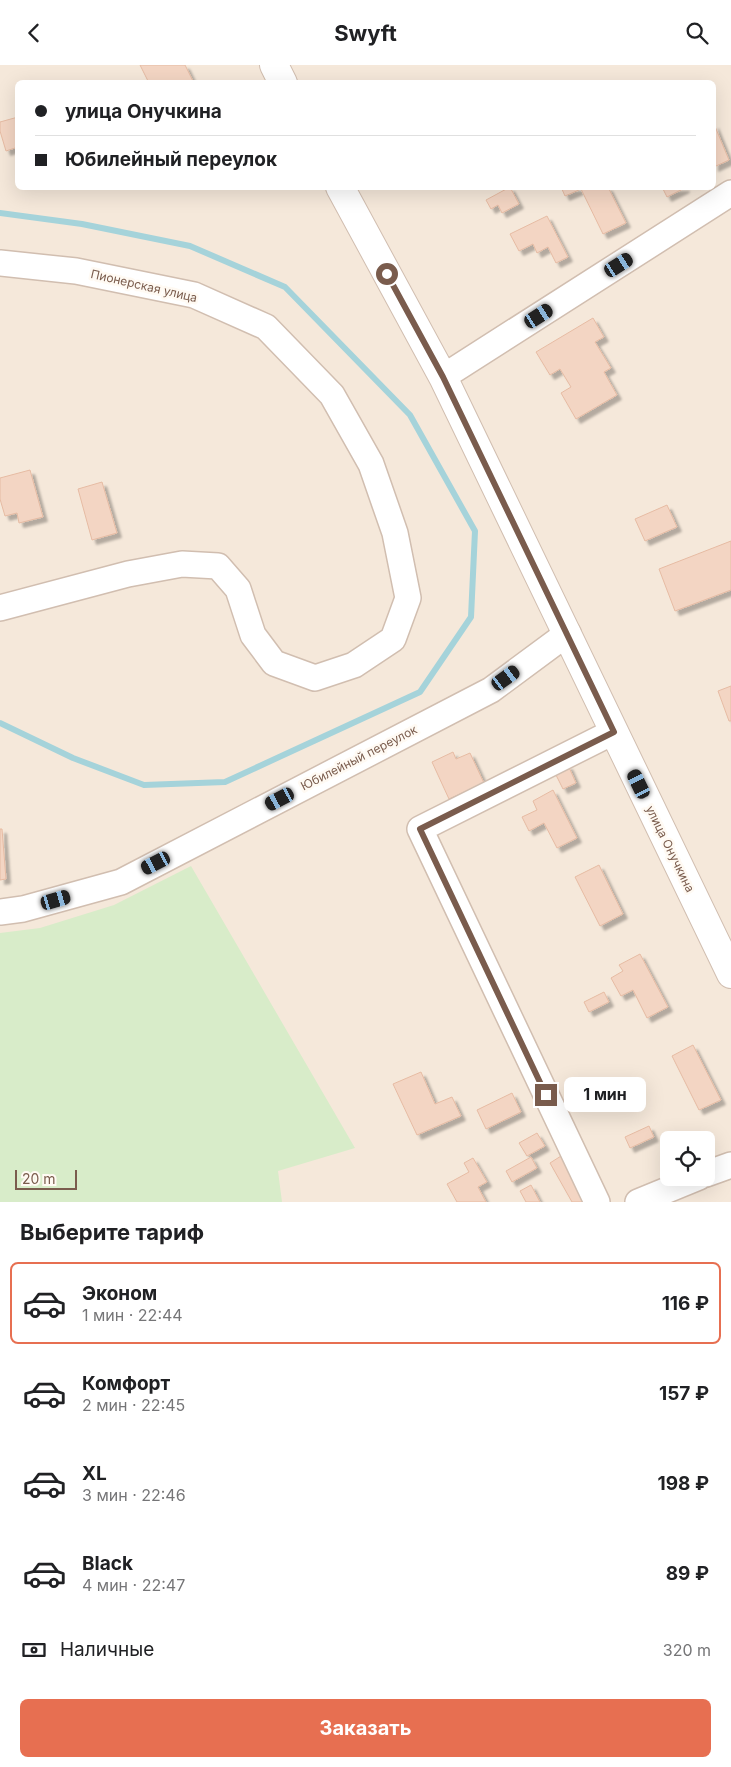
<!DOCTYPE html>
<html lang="ru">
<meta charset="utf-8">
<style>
:root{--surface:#fff;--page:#f2f2f2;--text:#202124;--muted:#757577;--line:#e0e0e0;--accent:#e76f51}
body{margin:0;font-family:Inter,sans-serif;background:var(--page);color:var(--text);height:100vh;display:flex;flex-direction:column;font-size:19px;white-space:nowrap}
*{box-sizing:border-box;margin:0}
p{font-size:16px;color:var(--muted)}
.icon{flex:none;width:28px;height:28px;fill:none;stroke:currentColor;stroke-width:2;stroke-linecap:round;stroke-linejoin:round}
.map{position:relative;height:1137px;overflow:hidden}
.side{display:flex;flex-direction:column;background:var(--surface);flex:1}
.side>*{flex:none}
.top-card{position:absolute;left:15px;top:15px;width:701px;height:110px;border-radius:8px;box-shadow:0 5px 20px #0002;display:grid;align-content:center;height:110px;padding:0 20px;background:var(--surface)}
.tools{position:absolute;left:660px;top:1066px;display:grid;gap:10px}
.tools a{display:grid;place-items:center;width:55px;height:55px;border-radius:8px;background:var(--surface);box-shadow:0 5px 20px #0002;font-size:25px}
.scale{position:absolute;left:15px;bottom:12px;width:62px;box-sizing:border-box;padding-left:5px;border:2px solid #7a5c4d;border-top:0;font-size:14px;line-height:18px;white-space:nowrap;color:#7a5c4d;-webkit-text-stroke:4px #fffaf3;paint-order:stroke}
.end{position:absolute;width:22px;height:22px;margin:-11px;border:6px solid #7a5c4d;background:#fff;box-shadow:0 0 0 2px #fff}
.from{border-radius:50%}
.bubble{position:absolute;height:35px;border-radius:8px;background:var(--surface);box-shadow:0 5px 20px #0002;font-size:16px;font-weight:700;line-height:35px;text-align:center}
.car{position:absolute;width:15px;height:30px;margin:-15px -8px;border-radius:6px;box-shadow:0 0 4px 1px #0007;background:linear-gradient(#222 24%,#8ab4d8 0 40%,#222 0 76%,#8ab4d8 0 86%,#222 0)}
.top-card b{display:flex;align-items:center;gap:18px;height:48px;font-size:19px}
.top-card b+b{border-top:1px solid var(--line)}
.top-card i{width:12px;height:12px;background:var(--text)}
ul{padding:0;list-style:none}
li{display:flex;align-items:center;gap:15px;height:82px;margin:0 10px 8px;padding:0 10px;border:2px solid transparent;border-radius:8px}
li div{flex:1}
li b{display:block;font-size:19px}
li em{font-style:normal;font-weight:700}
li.current{border-color:var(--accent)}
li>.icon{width:45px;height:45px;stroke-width:1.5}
h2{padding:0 20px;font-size:22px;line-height:60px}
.pay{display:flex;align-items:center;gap:12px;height:55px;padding:0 20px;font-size:19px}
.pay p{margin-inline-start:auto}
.primary-button{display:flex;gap:10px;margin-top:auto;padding:10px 20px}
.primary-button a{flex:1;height:58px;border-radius:8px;background:var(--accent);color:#fff;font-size:20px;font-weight:700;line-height:58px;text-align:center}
header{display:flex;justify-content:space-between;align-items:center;height:65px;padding:0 20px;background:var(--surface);font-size:22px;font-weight:700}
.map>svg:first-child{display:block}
</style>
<header><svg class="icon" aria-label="back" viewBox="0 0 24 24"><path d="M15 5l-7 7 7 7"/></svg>Swyft<svg class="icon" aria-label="search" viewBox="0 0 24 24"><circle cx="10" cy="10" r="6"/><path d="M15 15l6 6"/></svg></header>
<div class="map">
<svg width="731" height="1137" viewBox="0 0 731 1137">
<defs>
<filter id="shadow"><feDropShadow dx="4.5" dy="4.5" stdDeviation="1" flood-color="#0004"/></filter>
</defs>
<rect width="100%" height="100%" fill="#fdf6ec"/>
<!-- residential -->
<path fill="#f5e8da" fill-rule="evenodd" d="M0,0H731V1137H0ZM18,18H714V122H18ZM669,1075H706V1112H669Z"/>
<!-- green -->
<path fill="#d8ecc9" d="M191,801L355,1083L278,1106L282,1137H0V868L40,863L114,840Z"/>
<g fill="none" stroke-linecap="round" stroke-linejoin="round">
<!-- stream -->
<path stroke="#a5d3da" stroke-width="6" d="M0,148L82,159L190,181L285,222L410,350L475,466L471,552L420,627L225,717L144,720L73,693L0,658"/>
</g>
<!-- building -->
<path fill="#f3d5c3" stroke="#e6bba3" filter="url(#shadow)" d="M140,0H185L194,18H149Z
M18,52V82L6,86L0,66V57Z
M714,59L729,95L714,102Z
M510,122L519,139L502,148L498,140L491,144L486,135Z
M561,122H578L579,125L565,131Z
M584,122H608L626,158L603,169L581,124Z
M662,122H685V123L667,132Z
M547,151L568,192L556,198L548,182L537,188L533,179L519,186L510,169Z
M593,253L604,272L595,277L611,303L604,307L617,330L576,354L561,328L571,322L560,304L550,310L536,287Z
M30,405L43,452L19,458L17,448L5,451L0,434V413Z
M102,417L117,468L92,475L78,424Z
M667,440L677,462L645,476L635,454Z
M731,476V525L675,546L659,504Z
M731,621V656H729L718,626Z
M453,687L456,694L470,688L484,718L449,734L432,697Z
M568,700L576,718L563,724L554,706Z
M553,725L577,773L557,783L544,758L529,766L522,752L537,745L533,736Z
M0,764H2L6,814L0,815Z
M599,800L623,849L600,861L575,812Z
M640,889L668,942L647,953L633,925L621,931L611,913L623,906L619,900Z
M604,927L609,937L589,947L584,937Z
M693,980L721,1035L699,1045L672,991Z
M421,1007L435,1039L452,1032L461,1051L417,1070L393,1019Z
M512,1028L521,1047L486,1064L477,1045Z
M649,1061L654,1072L630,1083L625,1072Z
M537,1068L545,1081L527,1091L519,1078Z
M561,1091L585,1135L582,1137H572L550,1098Z
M531,1092L537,1103L512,1117L506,1106Z
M473,1093L487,1117L478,1122L486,1137H457L447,1119L469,1107L464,1098Z
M531,1120L540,1137H526L520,1126Z"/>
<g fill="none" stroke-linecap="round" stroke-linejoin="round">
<!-- minor casing -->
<g stroke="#d1beb0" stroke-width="28">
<path id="minor" d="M0,198L76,206L194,230L266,262L332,330L371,399L395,468L408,533L393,574L354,600L315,613L274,598L253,570L238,524L218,501L182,499L128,509L0,543
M443,312L731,128
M0,847L23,844L121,817L491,625L568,568
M706,1109L731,1100
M597,1137L420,764L613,667
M638,1137L699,1112"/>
</g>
<!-- tertiary casing -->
<g stroke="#d1beb0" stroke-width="30">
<path id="tertiary" d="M274,0L283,18
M340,122L443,312L731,909"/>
</g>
<!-- minor -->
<use href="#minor" stroke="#fff" stroke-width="25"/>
<!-- tertiary -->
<use href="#tertiary" stroke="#fff" stroke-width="28"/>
</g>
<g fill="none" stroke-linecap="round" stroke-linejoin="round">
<!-- route -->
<path stroke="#7a5c4d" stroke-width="6" d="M387,209L443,312L614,667L420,764L546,1030"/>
</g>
<g text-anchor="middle" stroke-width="5" stroke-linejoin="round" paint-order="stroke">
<!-- street labels -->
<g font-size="12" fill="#7a5c4d" stroke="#fffaf3">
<text transform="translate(144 221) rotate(13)" y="4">Пионерская улица</text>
<text transform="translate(359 693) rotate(-27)" y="4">Юбилейный переулок</text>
<text transform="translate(670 784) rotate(64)" y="4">улица Онучкина</text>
</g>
</g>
</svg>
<div class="tools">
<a><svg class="icon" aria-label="locate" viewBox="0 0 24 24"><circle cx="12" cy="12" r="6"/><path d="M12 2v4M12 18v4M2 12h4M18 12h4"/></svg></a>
</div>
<div class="scale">20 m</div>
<i class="end from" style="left:387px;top:209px"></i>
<i class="end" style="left:546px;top:1030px"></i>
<div class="bubble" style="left:564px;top:1012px;width:82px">1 мин</div>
<i class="car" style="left:619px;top:200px;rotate:58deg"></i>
<i class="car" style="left:539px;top:251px;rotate:57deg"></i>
<i class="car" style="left:506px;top:613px;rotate:54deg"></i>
<i class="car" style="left:639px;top:719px;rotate:334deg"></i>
<i class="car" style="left:280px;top:734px;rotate:242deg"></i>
<i class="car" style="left:156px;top:798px;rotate:243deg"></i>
<i class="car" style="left:56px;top:835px;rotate:74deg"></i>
<div class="top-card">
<b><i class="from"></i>улица Онучкина</b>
<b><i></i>Юбилейный переулок</b>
</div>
</div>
<section class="side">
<h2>Выберите тариф</h2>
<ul>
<li class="current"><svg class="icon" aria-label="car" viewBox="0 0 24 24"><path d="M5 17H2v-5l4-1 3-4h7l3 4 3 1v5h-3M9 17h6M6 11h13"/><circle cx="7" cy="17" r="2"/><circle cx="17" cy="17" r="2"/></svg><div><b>Эконом</b><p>1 мин · 22:44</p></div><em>116 ₽</em></li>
<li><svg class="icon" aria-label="car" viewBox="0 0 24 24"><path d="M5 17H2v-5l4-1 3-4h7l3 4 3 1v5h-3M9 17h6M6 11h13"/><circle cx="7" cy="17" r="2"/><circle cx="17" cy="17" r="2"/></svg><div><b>Комфорт</b><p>2 мин · 22:45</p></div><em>157 ₽</em></li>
<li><svg class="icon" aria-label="car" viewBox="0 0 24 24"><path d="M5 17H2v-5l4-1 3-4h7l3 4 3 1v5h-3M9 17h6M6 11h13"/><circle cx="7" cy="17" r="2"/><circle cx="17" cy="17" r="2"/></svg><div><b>XL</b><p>3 мин · 22:46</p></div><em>198 ₽</em></li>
<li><svg class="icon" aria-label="car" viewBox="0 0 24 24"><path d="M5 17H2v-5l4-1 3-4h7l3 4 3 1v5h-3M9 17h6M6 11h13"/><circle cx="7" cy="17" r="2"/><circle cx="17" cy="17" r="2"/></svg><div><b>Black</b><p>4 мин · 22:47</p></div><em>89 ₽</em></li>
</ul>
<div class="pay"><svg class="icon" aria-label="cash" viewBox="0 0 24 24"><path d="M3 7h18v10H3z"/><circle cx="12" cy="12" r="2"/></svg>Наличные<p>320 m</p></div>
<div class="primary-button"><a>Заказать</a></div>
</section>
